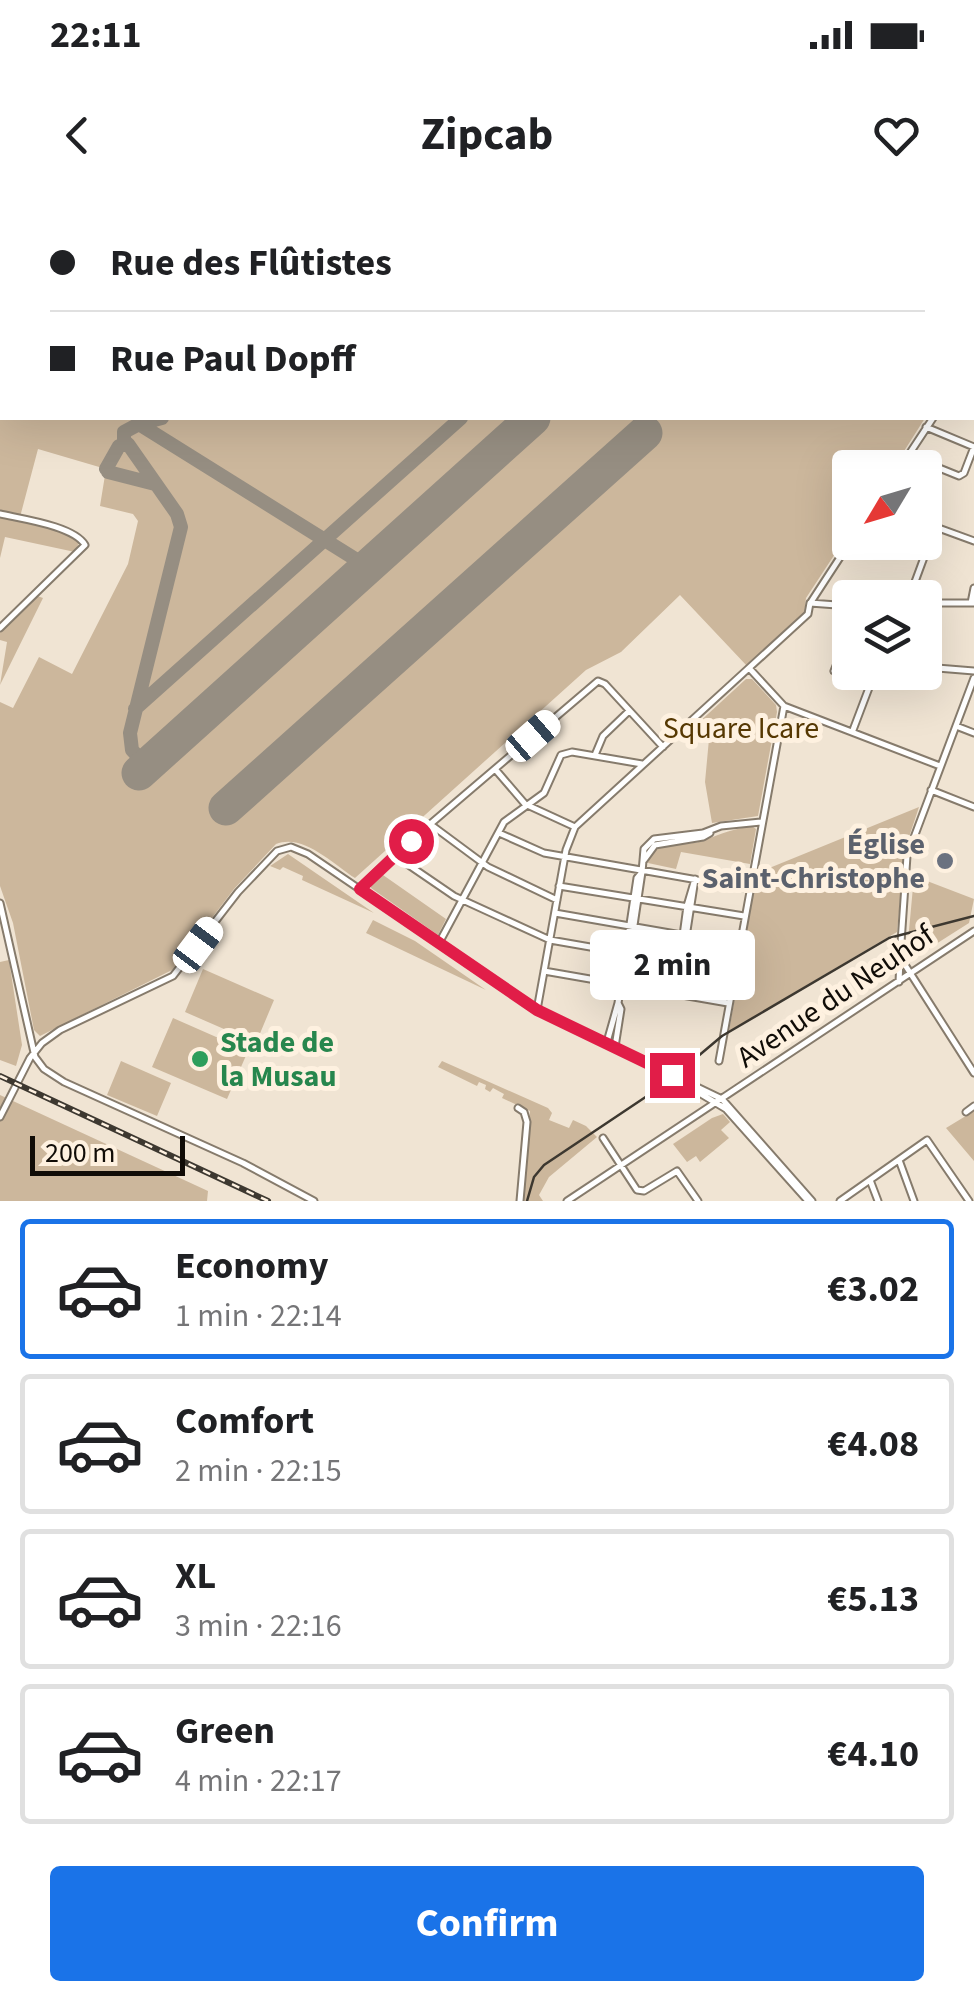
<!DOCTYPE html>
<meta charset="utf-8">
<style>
:root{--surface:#fff;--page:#f6f6f6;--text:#202124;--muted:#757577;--line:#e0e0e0;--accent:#1a73e8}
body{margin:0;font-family:"Source Sans 3",sans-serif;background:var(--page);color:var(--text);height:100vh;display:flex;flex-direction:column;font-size:38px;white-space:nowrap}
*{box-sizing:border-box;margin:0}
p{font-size:32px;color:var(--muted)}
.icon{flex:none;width:55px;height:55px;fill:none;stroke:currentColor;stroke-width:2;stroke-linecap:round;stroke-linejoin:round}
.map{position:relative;height:1001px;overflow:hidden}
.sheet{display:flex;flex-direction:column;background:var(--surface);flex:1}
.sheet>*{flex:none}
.hud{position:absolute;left:0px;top:0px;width:975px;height:220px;box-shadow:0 10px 40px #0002;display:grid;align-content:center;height:220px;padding:0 50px;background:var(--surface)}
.needle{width:65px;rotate:232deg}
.tools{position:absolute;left:832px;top:250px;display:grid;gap:20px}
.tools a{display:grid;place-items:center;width:110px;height:110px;border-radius:10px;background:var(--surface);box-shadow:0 10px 40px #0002;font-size:50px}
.scale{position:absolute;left:30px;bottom:25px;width:155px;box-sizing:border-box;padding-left:10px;border:5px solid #100c07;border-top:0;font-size:28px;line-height:35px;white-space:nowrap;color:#100c07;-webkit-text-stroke:8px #fef1e0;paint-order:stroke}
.end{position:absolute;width:45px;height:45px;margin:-22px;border:12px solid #e11d48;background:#fff;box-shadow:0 0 0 5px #fff}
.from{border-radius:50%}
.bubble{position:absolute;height:70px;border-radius:10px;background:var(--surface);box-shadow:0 10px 40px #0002;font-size:32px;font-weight:700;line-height:70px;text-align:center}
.car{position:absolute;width:30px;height:60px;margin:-30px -15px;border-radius:12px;box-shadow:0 0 8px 2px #0007;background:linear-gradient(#fff 24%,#345 0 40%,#fff 0 76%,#345 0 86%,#fff 0)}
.hud b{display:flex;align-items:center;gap:35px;height:95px;font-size:38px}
.hud b+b{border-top:2px solid var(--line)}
.hud i{width:25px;height:25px;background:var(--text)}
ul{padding:18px 0 0;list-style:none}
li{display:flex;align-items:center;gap:30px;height:140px;margin:0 20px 15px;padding:0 30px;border:5px solid var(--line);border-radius:10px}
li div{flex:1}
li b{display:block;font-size:38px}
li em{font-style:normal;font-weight:700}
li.selected{border-color:var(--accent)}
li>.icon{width:90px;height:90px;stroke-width:1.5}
.primary-button{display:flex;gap:20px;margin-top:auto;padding:20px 50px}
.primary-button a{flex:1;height:115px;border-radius:10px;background:var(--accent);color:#fff;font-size:40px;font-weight:700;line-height:115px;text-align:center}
.status{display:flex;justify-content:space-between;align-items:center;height:70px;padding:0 50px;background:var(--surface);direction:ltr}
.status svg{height:28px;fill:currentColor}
header{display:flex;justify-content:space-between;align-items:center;height:130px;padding:0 50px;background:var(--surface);font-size:45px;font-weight:700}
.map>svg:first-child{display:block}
</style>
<div class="status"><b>22:11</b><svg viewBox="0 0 49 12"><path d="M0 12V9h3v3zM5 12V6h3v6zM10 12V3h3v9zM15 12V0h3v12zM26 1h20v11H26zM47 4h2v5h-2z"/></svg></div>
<header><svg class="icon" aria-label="back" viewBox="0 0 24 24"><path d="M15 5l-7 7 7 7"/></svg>Zipcab<svg class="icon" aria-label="heart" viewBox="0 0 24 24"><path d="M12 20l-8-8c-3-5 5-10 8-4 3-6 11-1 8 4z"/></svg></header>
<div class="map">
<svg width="974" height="1001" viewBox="0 0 974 1001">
<rect width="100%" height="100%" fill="#f0e4d3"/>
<!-- green -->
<path fill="#ccb79c" d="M0,0H520L526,2H2L0,115Z
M567,0H974V140L973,142L972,2H562Z
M0,196L2,218H925L894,267L850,268V331L806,398L804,415L747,466L680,395L621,452L586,470L355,678C333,664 303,633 276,644L234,689L172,770L40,836L34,830L13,723L0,686V502L13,508L39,457L72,474L128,364L138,321L133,314L100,306L106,269L38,249L20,317L82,336L75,352L5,337L0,358Z
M32,394L43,398L0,485L7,442L0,440V432L22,410Z
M746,479H752L776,505L777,512L758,616L712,623L705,582L709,539L696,525Z
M919,607L905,649L897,732L729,831L757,673Z
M752,626L756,629L750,664L681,652L676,669L648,663L650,654C665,641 688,647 705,640C723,633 733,629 752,626Z
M288,654L374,713L302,680L303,676L283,667L280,670L270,666Z
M383,675L446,719L438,735L371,688V684Z
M914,676L974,699L969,723L906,763Z
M373,720L415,741L486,790L366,733Z
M9,760L22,845L16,866L0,860V762Z
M203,769L274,800L256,843L185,812Z
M173,818L248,851L227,899L152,867Z
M121,861L171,883L157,916L107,895Z
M442,861L548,908L552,913L549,920L569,928L573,920L586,926L597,937L549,977L539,995L543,1001H521L530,911L502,898L504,894L493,888L490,892L485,889L486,885L479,882L477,886L438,867Z
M0,895L208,991L207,1001H0Z
M974,911V961L946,928Z
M723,914L730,922L721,930L729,938L700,962L696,956L687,962L673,944L712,918Z"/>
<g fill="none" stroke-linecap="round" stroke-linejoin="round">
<!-- taxiway -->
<path stroke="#968e82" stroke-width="14" d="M139,224L368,367
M124,243V232L139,224L162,218
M106,269L119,246L128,244L177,314L181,327L130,533L132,550L147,566
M108,272L155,284
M135,509L461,218"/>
<!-- runway -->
<path stroke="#968e82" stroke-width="35" d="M139,573L533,218
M226,608L645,233"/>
<!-- minor casing -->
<g stroke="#867b6c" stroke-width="9">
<path id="minor" d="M513,0L518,2
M97,2L98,0
M0,127L2,110
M972,154L974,151
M926,227L974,247
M907,255L959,276L964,273L974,247
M900,268L933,218
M0,314C22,319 74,326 85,345L0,428
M933,326L974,341
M909,398L933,333V326L926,322
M811,402L850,342
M925,403H974
M971,403L974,388
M850,459L840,456L834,471L869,487
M925,467L974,471
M749,468L784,506L940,566
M974,478L907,656L900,757L974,873
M956,526L974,533
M853,530L875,472
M595,555L603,536L629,511
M495,569L525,604L575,627
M931,590L974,607
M430,624L488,667L557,700
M499,633L544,653L749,689
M394,655L454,696L550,740L734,772
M644,660L655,645L703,637L710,633
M642,672L644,649L654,639L703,633L721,626L761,622
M695,679L679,782L675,794L687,706Z
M559,686L744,716
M359,689L394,655L598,481L605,484L663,547
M0,703L35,857L44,869L64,882L243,963L314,1001
M555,713L739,745
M439,743L504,622L544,593L561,555L572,552L642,564
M544,771L728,803
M899,782L900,760
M618,803L637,678L642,672L627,772L622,785
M537,810L566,650L575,627L808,414L810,403L850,406
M607,842L618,803L621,809L615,847
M719,861L784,506
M697,888L701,894L726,909L808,1001
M518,908L524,912L527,922L520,1001
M966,912L974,906
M0,917L30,858L42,843L60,830L173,776L238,692L277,651L291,647L308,654L537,810L722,899L812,1001
M603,938L637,990L644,991L677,971L698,1001
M899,960L914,1001
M870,980L878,1001
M567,1001L974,731
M840,1001L927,940L969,1001"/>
</g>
<!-- minor -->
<use href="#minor" stroke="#fff" stroke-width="5"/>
<!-- tram -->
<path stroke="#3d3830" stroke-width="2.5" d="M527,1001L534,977L544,965L665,884L722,836L889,738L974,716"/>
<!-- rail casing -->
<g stroke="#3d3830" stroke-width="6">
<path id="rail" d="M0,876L268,1001"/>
</g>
<!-- rail -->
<use href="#rail" stroke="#fef1e0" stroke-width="2.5" stroke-dasharray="8" stroke-linecap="butt"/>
</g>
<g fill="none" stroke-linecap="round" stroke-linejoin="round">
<!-- route -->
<path stroke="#e11d48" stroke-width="12" d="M411,641L360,689L537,810L672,875"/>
</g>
<!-- markers -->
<circle fill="#6b7280" stroke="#fef1e0" stroke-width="4" cx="945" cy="661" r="10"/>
<circle fill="#2e9e5b" stroke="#fef1e0" stroke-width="4" cx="200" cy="859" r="10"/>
<g text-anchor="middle" stroke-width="10" stroke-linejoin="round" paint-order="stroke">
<!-- park labels -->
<g font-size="30" fill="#563802" stroke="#fef1e0">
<text x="741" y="538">Square Icare</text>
</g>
<!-- worship labels -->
<g font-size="30" font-weight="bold" fill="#5b616d" stroke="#fef1e0" text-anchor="end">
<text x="925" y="654">Église<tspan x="925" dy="34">Saint-Christophe</tspan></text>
</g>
<!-- street labels -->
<g font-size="30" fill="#100c07" stroke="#fef1e0">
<text transform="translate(835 796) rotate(-34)" y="10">Avenue du Neuhof</text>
</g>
<!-- leisure labels -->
<g font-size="30" font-weight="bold" fill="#27864d" stroke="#fef1e0" text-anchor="start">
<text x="220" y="852">Stade de<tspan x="220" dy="34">la Musau</tspan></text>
</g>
</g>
</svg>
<div class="tools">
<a><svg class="needle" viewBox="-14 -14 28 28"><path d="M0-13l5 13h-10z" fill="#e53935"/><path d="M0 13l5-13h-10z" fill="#757577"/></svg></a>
<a><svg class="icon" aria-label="layers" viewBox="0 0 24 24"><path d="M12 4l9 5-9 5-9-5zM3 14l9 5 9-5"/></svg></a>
</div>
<div class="scale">200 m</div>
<i class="end from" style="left:411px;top:641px"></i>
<i class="end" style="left:672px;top:875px"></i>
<div class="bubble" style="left:590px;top:730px;width:165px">2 min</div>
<i class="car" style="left:533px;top:536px;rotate:49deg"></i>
<i class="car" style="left:198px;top:745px;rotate:37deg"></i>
<div class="hud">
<b><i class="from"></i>Rue des Flûtistes</b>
<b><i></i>Rue Paul Dopff</b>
</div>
</div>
<section class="sheet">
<ul>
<li class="selected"><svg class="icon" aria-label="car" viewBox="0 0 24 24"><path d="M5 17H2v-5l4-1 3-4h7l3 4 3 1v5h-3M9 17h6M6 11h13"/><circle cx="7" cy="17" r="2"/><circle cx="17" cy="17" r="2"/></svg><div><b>Economy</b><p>1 min · 22:14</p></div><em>€3.02</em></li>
<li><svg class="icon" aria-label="car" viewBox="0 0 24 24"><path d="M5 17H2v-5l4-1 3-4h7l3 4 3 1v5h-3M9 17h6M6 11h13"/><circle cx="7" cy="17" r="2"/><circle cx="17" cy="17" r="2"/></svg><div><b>Comfort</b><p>2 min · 22:15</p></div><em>€4.08</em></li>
<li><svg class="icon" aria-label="car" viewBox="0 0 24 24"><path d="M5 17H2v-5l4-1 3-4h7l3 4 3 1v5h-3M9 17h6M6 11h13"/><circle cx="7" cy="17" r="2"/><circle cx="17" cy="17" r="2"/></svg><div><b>XL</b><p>3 min · 22:16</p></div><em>€5.13</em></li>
<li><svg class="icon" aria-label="car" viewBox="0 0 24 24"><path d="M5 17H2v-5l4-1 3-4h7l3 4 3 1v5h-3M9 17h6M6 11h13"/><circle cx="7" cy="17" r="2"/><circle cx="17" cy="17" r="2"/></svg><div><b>Green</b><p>4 min · 22:17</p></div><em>€4.10</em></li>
</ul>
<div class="primary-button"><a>Confirm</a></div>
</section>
